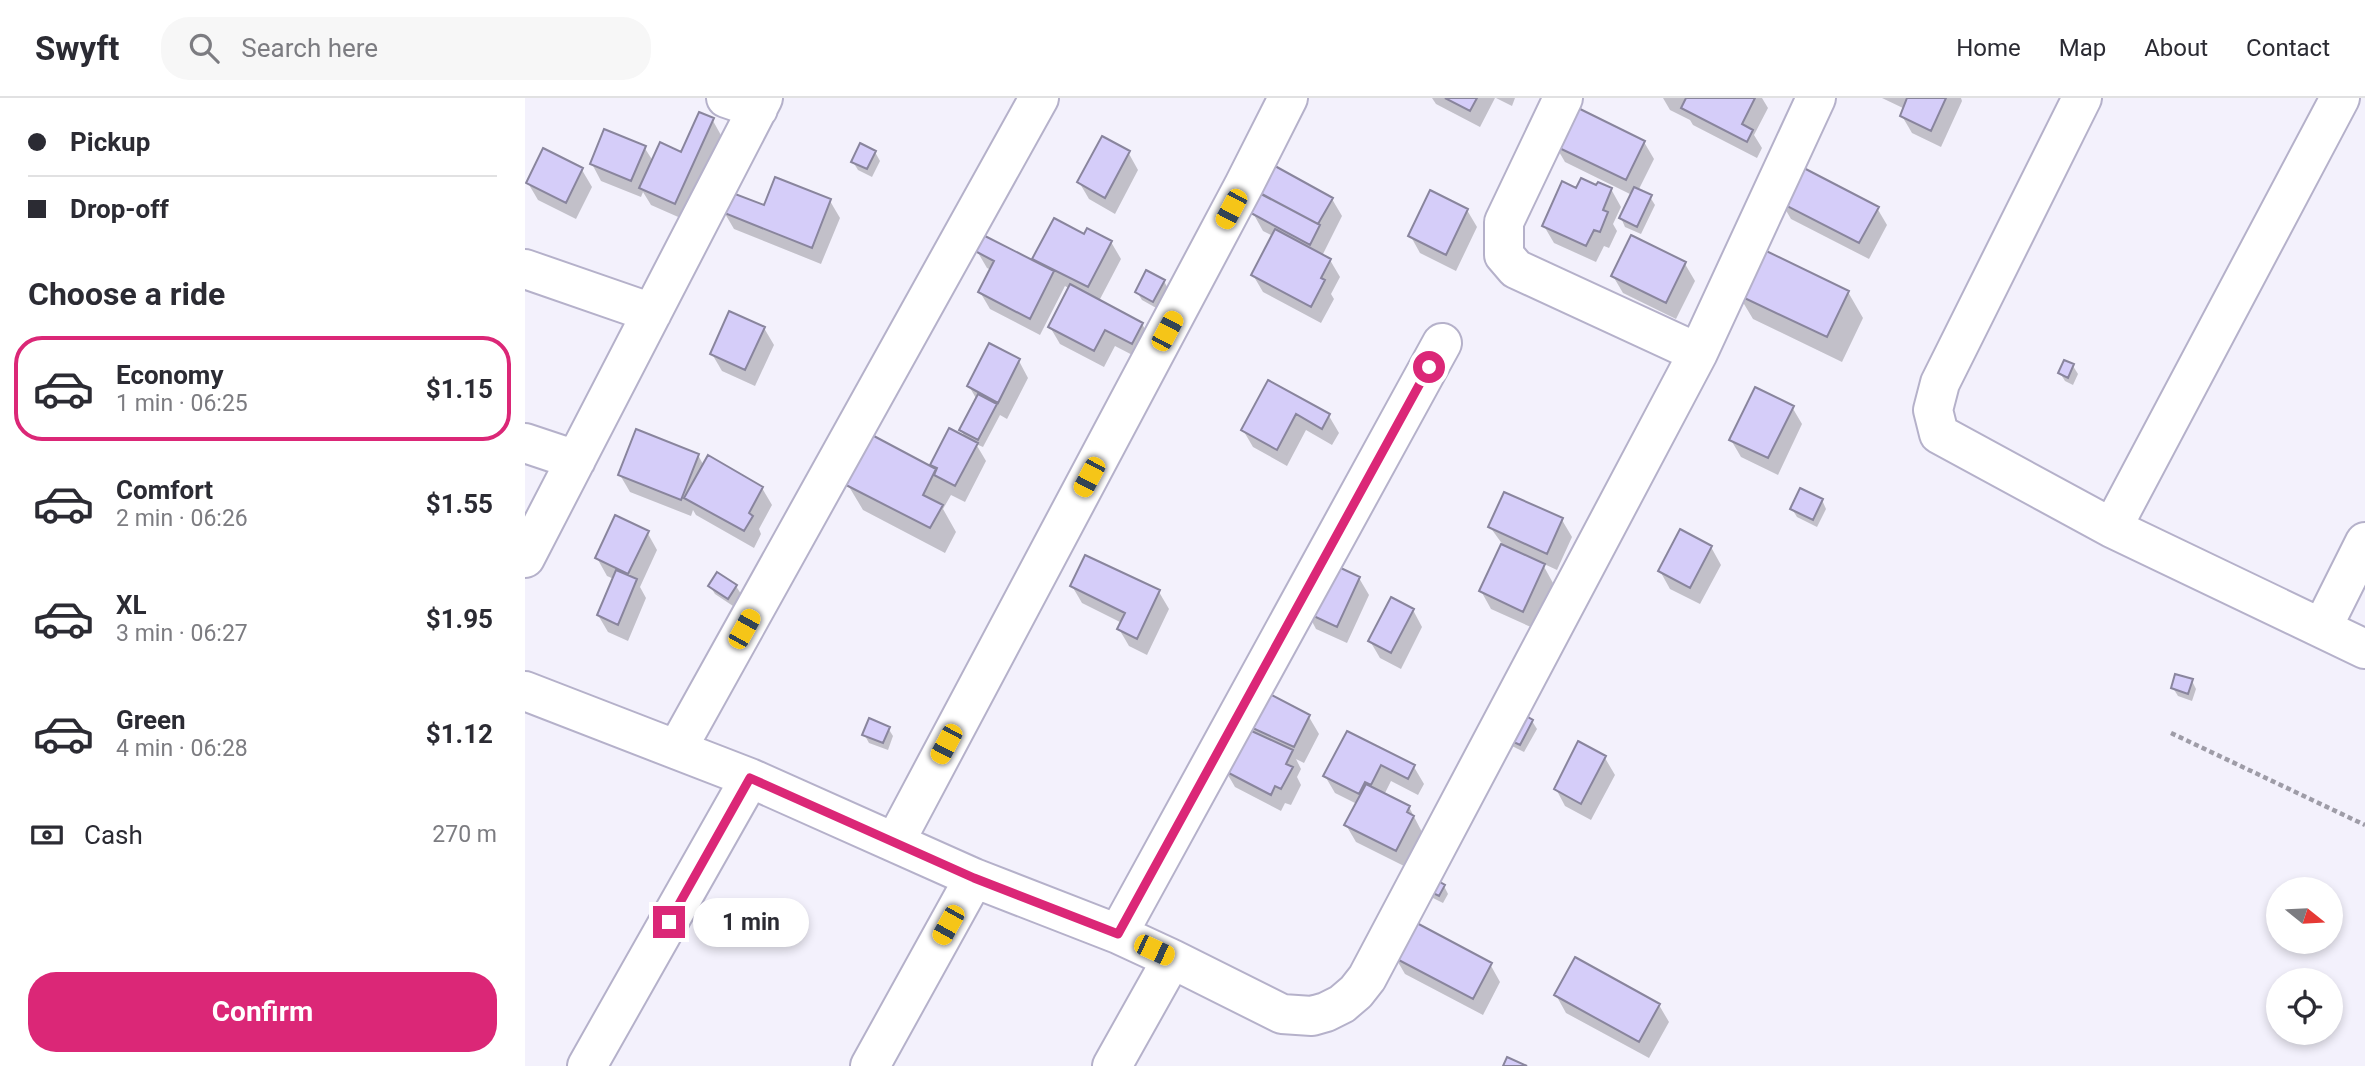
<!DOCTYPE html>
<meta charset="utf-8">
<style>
:root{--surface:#fff;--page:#f7f7f7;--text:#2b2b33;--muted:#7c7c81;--line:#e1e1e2;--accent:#db2777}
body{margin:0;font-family:Roboto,sans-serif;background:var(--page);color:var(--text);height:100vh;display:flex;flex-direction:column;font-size:26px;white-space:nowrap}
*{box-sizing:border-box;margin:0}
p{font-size:23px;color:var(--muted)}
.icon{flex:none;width:38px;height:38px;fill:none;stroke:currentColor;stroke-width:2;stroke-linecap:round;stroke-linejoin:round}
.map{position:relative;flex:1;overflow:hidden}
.details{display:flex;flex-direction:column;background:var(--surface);width:525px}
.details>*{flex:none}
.guide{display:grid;align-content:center;height:154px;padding:0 28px;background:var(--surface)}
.needle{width:46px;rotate:108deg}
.fabs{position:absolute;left:1741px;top:779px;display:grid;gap:14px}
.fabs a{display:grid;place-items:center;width:77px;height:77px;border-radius:50%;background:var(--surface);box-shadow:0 4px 10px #0003;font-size:35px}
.end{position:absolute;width:32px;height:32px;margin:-16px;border:9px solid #db2777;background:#fff;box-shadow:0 0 0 4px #fff}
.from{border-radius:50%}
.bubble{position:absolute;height:49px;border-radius:24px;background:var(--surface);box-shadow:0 4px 10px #0003;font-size:23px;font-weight:700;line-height:49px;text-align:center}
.car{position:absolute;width:21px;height:42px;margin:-21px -10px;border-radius:9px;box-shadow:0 0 5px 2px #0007;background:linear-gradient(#f5c518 24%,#345 0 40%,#f5c518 0 76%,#345 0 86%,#f5c518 0)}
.guide b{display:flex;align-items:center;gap:24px;height:66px;font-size:26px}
.guide b+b{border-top:2px solid var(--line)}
.guide i{width:18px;height:18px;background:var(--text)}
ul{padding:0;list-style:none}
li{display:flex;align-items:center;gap:21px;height:105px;margin:0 14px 10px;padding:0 14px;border:4px solid transparent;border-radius:28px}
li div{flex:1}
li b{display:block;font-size:26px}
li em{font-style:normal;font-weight:700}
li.selected{border-color:var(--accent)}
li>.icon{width:63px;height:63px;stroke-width:1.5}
h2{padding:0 28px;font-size:32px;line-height:84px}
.pay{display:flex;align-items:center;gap:18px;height:77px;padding:0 28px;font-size:26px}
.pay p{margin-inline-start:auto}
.cta{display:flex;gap:14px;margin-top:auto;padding:14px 28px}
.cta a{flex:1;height:80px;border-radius:28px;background:var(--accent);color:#fff;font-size:28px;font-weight:700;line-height:80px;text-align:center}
header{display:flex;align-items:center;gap:42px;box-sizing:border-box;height:98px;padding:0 35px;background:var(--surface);border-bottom:2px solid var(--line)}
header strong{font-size:33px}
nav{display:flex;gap:38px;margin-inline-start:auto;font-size:24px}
.search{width:490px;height:63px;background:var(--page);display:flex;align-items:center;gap:18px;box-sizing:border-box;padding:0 24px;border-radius:28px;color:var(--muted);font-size:26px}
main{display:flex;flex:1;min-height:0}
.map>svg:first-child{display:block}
</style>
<header>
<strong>Swyft</strong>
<div class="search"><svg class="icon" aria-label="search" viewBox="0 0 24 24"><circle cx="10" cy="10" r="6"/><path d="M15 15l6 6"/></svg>Search here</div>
<nav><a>Home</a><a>Map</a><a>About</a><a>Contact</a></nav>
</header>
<main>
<section class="details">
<div class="guide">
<b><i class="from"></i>Pickup</b>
<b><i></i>Drop-off</b>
</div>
<h2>Choose a ride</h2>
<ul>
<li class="selected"><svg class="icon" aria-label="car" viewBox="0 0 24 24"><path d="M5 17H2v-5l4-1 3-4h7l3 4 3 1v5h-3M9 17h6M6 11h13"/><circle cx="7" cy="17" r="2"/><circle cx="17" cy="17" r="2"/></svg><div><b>Economy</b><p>1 min · 06:25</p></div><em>$1.15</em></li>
<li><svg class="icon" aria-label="car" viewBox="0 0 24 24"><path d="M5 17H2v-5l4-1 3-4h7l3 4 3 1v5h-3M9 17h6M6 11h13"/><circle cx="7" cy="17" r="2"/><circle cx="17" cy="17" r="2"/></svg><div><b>Comfort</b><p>2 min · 06:26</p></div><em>$1.55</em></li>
<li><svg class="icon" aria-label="car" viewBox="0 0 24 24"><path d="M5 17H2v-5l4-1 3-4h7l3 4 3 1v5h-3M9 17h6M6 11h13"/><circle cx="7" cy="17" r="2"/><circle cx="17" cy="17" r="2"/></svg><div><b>XL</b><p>3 min · 06:27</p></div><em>$1.95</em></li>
<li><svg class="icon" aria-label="car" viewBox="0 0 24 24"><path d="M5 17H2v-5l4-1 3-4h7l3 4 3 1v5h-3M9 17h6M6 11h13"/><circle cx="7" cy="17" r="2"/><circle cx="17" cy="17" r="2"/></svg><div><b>Green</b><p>4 min · 06:28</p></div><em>$1.12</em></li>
</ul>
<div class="pay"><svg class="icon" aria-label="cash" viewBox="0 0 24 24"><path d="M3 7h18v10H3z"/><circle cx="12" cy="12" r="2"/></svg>Cash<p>270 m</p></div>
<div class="cta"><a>Confirm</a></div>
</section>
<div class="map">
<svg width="1840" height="968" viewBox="0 0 1840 968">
<rect width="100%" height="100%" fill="#f3f1fc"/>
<!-- shadow -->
<path fill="#0003" d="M907,0H970L955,29L911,6Z
M971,0H990L987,8Z
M1138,0H1237L1243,10L1229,37L1237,50L1232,60L1168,27L1165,22L1145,12Z
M1357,0H1436L1437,3L1416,49L1387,35L1377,18L1380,11Z
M187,21L197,39L160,122L126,107L118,94L116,99L76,83L67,66L119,49L128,63L157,56Z
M1119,44L1129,61L1113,93L1125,99L1130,107L1116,136L1100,129L1096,120L1107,97L1040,64L1030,47Z
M350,54L355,63L347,79L333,72L328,64Z
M603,54L613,72L590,116L564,101L554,84Z
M751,70L807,101L817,118L797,158L805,162L815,179L806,196L809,201L796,225L738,194L728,177L748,138L738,133L728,115Z
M57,72L67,89L51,121L13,102L3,85Z
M1072,89L1086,91L1096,109L1088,126L1092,133L1084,150L1079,148L1071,164L1029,145L1019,128Z
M305,103L315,120L296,166L209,131L199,114Z
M1256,104L1352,110L1362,127L1344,161L1266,121Z
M942,112L952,129L931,173L895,155L885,137Z
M529,122L560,138L586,144L596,161L574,203L617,226L627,243L617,262L590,248L579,269L535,246L525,229L545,191L540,188L515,237L465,211L455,194L466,172L462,170L452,153L508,164Z
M1160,166L1170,183L1151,221L1098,195L1088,178Z
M639,183L643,191L633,211L617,202L612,194Z
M1323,194L1338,220L1317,264L1228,221L1213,196Z
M239,230L249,247L230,288L197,273L187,256Z
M494,263L503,280L482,321L475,317L458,349L451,346L461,363L440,404L426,397L418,411L431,434L420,455L338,412L323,387L348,339L411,373L407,367L441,341L436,332L452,302L444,288Z
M1548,268L1553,276L1548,287L1540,283L1535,275Z
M744,285L804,318L814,335L807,347L781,332L762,368L728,349L718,332Z
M1267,309L1277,326L1253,377L1216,359L1206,342Z
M173,357L179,368L237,390L247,407L234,431L236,436L229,450L171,417L168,412L166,418L105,394L95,377Z
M1297,402L1301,411L1292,429L1272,419L1267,411Z
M1037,422L1047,439L1032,472L1017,465L1028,485L1008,530L966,511L956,493L978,447L965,429Z
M122,434L132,452L115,489L121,500L103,543L83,534L73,517L89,481L82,478L72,460Z
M1186,449L1196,467L1175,506L1145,491L1135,473Z
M834,480L844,497L822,545L791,531L782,514Z
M185,488H211L216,496L208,508L190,496Z
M547,488L634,494L644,511L622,557L604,548L594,531L597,525L557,505Z
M888,512L897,529L876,571L855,560L845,543Z
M1667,583L1671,591L1667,603L1653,598L1648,590Z
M740,596L784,619L794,636L779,665L771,661L776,671L772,679L776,687L766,707L760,705L756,713L710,689L700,672L728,636L723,627Z
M1007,623L1012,631L999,654L987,648L982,640Z
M363,630L368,638L363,652L344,645L339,636Z
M822,635L889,669L899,686L893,697L866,683L859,697L884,709L898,736L881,769L831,744L821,727L832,706L810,695L800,678Z
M1080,660L1090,677L1066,722L1040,708L1031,691Z
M919,788L923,796L918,805L906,799L902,791Z
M870,859L965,866L975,884L958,917L880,876Z
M1031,897L1134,907L1144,924L1124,960L1041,915Z"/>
<!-- building -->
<path fill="#d5cdf9" stroke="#89859d" stroke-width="2" d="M920,0H952L945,13Z
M1161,0H1230L1217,26L1228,32L1222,44L1156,10Z
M1382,0H1421L1406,33L1375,18Z
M1051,9L1120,43L1101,82L1028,47Z
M174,14L189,20L150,106L114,90L135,44L156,54Z
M79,31L121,48L106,83L65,66Z
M577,38L605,53L580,100L552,84Z
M335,45L351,53L342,71L326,64Z
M18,50L58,70L41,105L1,85Z
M1273,67L1354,109L1334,145L1254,104Z
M750,68L808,100L793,126L735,95Z
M250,79L306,101L287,150L197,114L205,94L239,107Z
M1056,80L1071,87L1073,84L1087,90L1078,112L1083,114L1075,134L1069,132L1061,148L1017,128L1037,83L1051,90Z
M1109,89L1127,97L1112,129L1094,120Z
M905,92L943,111L921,157L883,138Z
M736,96L795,127L785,147L726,115Z
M529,120L559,136L562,130L587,143L563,189L507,161Z
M750,131L806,161L796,180L800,182L786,209L726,177Z
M458,137L529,173L505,221L453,194L469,163L450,153Z
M1106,137L1161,164L1141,205L1086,178Z
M1233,149L1324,193L1302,239L1211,196Z
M621,172L640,182L628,204L610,194Z
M545,186L618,225L607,246L580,232L569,253L523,229Z
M204,213L240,229L220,272L185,256Z
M464,245L495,261L473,305L442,288Z
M1539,262L1549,266L1543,280L1533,275Z
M743,282L805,316L797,331L771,316L752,352L716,332Z
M1230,289L1269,308L1243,360L1204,342Z
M453,296L472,306L453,342L434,332Z
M424,330L453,345L430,388L409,377L412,370L405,367Z
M111,331L174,356L156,402L93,377Z
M347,337L411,371L398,397L418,407L405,430L321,387Z
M183,357L238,389L224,415L228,418L219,433L159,400Z
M1275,390L1298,401L1288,422L1265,411Z
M979,394L1038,420L1022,456L963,429Z
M90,417L124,433L103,476L70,460Z
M1155,431L1187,448L1165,490L1133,473Z
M976,446L1020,466L998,514L954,493Z
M560,457L635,492L612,541L592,531L600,515L545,488Z
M803,464L835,479L812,529L780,514Z
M91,472L112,481L93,527L72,517Z
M192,474L212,487L203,501L183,488Z
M866,499L889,511L866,555L843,543Z
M1650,576L1668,581L1663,596L1646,590Z
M739,593L785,617L769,649L721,627Z
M994,614L1008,622L995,647L980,640Z
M344,620L365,629L358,645L337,637Z
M720,630L768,652L761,666L768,669L756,691L750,688L746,697L698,672Z
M822,633L890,667L883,681L856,667L846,687L840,684L834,696L798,678Z
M1053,643L1081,658L1056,706L1029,691Z
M841,686L885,708L882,714L889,718L871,753L819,727Z
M906,779L920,787L914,798L900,791Z
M888,823L967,865L948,901L868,859Z
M1050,859L1135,906L1114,944L1029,897Z
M982,959L1002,968H978Z"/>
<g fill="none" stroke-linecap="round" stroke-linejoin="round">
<!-- minor casing -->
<g stroke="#b5b1ca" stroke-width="42">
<path id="minor" d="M201,0L233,11
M1038,0L979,124V157L991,171L1173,255
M1557,0L1415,285L1408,312L1414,336L1587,430L1840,551
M0,171L127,215
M0,345L51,362
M1587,430L1815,0
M0,460L238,0
M1797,530L1840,444
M0,593L225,680L449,780L593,836L647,861L757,916L787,918L801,914L817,906L831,894L842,880L1173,255L1291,0
M152,651L514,0
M370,744L719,87L763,0
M593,836L917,245
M62,968L225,680
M345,968L449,780
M587,968L647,861"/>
</g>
<!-- path -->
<path stroke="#9e9ca7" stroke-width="4.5" stroke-dasharray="5 3.5" stroke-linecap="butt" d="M1646,635L1840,727"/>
<!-- minor -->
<use href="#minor" stroke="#fff" stroke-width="38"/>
</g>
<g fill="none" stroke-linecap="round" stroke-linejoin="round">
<!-- route -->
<path stroke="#db2777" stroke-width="9" d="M144,824L225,680L449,780L593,836L904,269"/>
</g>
</svg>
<div class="fabs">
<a><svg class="needle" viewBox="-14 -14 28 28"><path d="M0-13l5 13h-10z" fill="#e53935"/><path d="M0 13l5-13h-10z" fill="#7c7c81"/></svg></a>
<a><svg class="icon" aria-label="locate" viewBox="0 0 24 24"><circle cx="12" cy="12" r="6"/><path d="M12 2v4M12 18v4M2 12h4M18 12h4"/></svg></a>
</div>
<i class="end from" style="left:904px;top:269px"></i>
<i class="end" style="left:144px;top:824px"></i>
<div class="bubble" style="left:168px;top:800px;width:116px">1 min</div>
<i class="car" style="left:706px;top:111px;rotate:208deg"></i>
<i class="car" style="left:642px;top:233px;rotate:28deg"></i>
<i class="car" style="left:564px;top:379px;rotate:208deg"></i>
<i class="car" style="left:219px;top:531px;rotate:29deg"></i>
<i class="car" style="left:421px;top:646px;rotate:208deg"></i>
<i class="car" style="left:423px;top:827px;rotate:209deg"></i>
<i class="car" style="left:629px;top:852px;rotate:115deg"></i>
</div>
</main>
